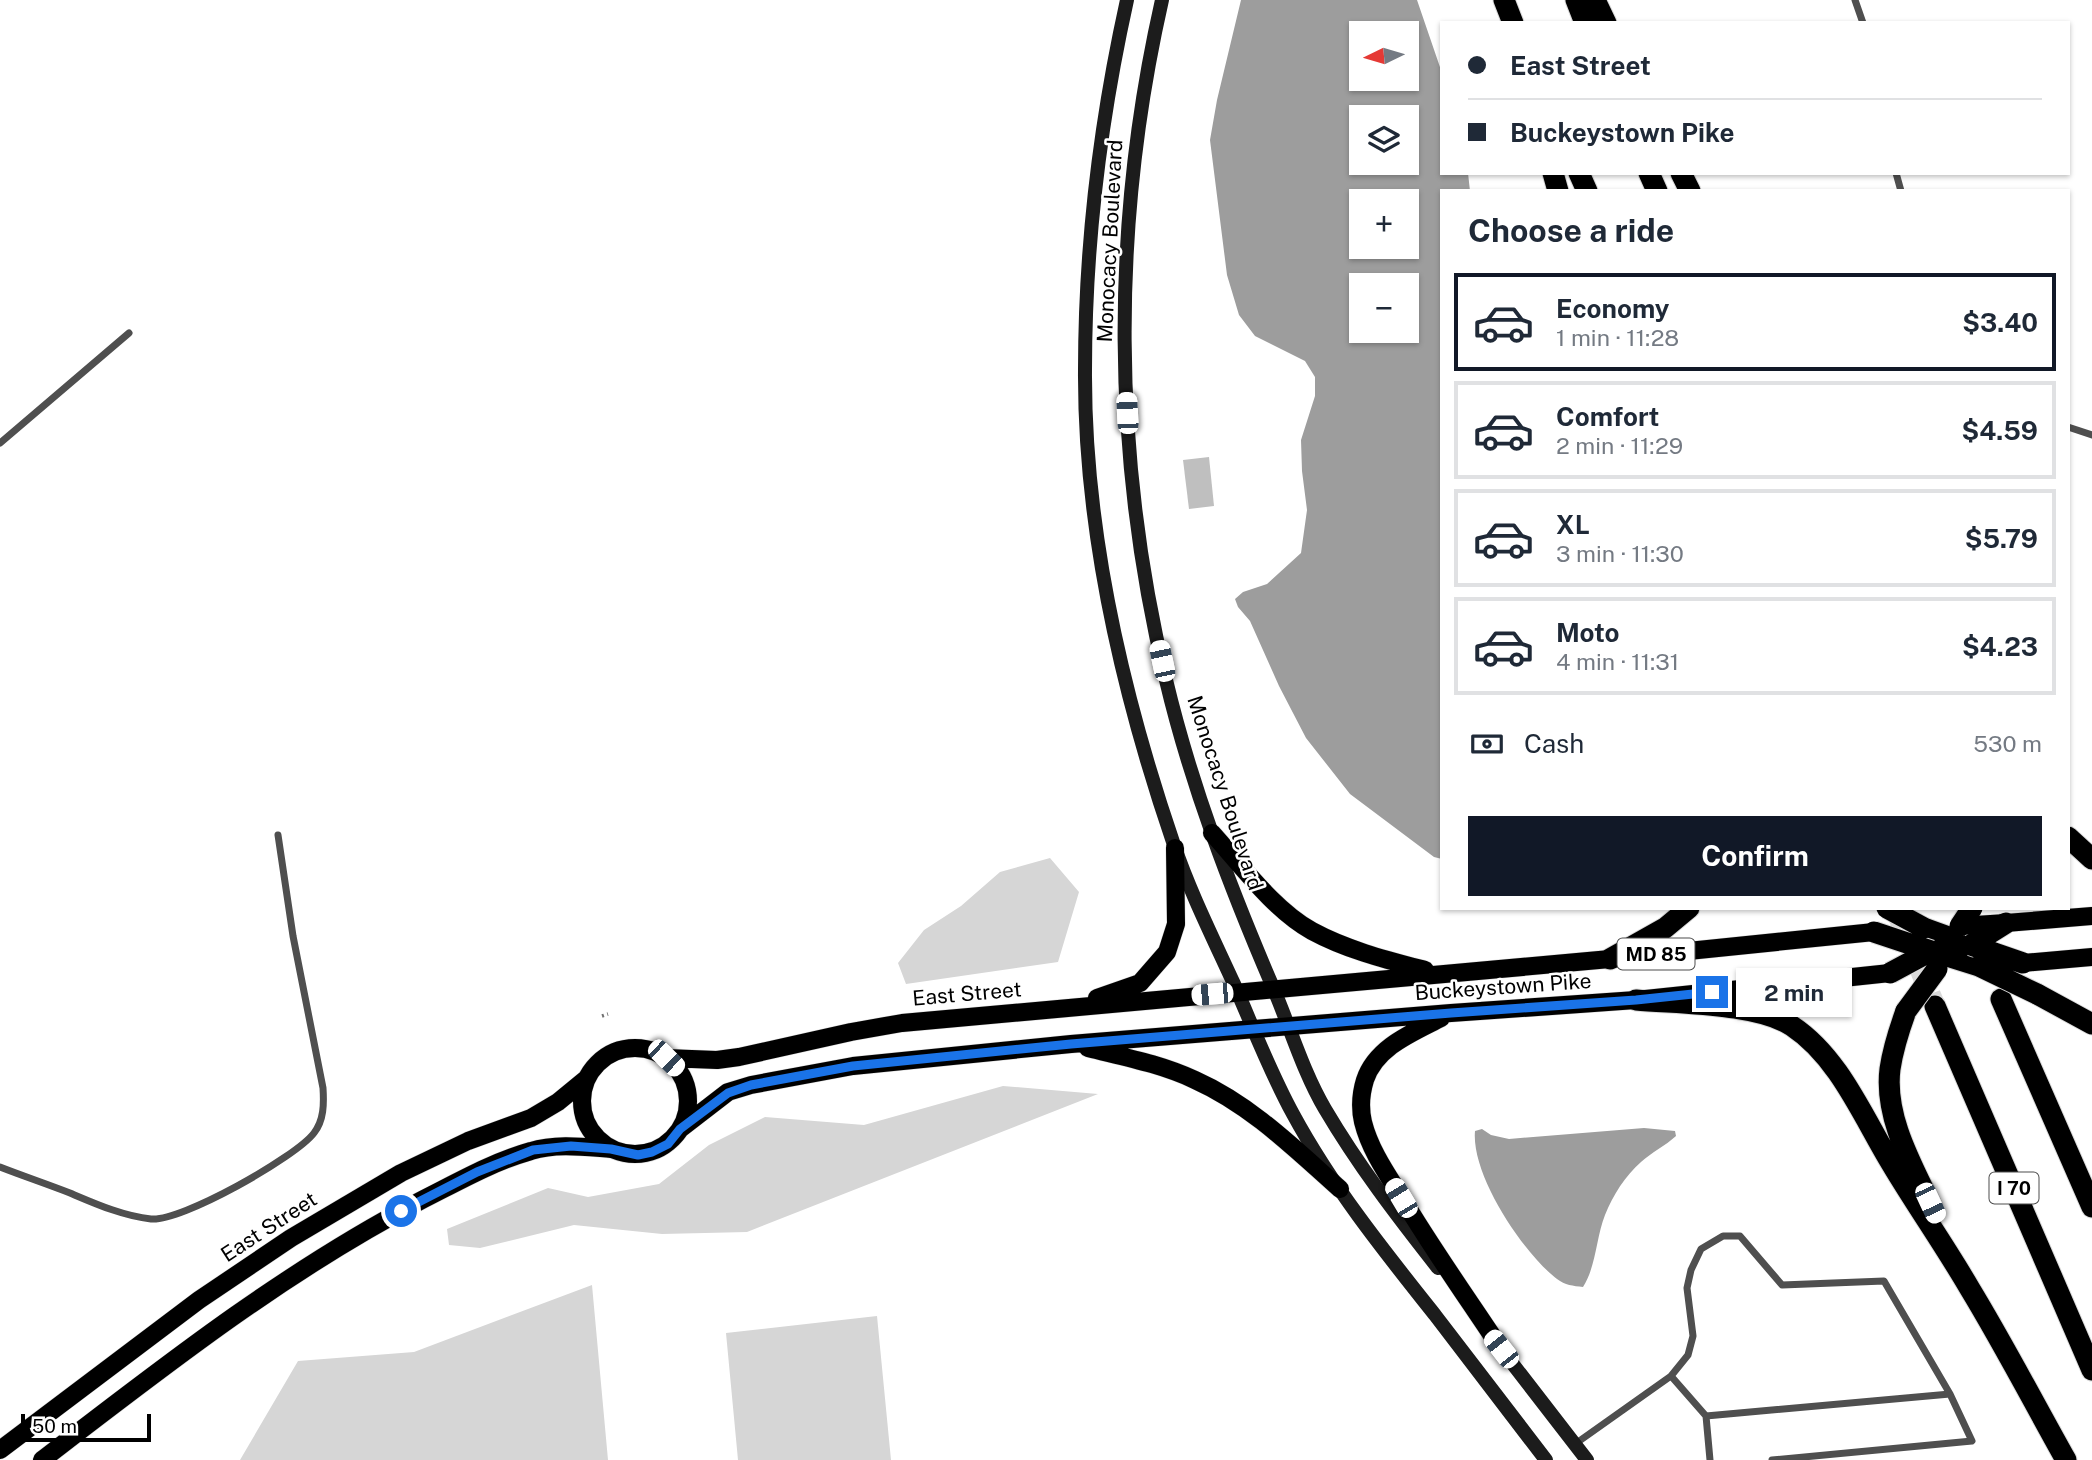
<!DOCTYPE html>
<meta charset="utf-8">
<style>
:root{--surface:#fff;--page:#f6f6f7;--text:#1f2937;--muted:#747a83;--line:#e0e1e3;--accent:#111827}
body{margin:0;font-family:"Public Sans",sans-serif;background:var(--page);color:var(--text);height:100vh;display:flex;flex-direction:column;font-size:26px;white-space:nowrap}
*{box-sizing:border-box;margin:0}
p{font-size:23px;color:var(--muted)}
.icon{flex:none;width:38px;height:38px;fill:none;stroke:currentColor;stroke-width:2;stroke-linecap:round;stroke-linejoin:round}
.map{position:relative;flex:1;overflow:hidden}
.sheet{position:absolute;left:1440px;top:189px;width:630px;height:721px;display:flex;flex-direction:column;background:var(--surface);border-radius:0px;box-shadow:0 2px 5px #0004}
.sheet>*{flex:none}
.guide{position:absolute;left:1440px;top:21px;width:630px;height:154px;border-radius:0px;box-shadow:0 2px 5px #0004;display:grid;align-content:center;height:154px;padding:0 28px;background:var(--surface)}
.needle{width:46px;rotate:265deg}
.controls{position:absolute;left:1349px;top:21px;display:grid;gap:14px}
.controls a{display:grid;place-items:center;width:70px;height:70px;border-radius:0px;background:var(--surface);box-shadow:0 2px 5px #0004;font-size:35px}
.scale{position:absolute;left:21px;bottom:18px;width:130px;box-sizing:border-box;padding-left:7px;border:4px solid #000;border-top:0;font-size:19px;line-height:24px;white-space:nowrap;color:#000;-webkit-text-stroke:5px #fff;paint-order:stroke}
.end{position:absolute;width:32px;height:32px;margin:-16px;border:9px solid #1a73e8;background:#fff;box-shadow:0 0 0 4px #fff}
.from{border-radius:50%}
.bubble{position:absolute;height:49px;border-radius:0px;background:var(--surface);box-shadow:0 2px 5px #0004;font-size:23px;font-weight:700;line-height:49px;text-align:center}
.car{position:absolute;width:21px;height:42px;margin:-21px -10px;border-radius:9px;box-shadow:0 0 5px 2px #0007;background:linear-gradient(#fff 24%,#345 0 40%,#fff 0 76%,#345 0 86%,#fff 0)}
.guide b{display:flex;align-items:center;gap:24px;height:66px;font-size:26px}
.guide b+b{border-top:2px solid var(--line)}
.guide i{width:18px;height:18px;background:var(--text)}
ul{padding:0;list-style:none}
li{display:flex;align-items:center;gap:21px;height:98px;margin:0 14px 10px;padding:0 14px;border:4px solid var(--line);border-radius:0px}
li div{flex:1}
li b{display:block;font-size:26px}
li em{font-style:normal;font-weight:700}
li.current{border-color:var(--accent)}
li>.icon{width:63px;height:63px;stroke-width:1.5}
h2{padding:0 28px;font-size:32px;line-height:84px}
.pay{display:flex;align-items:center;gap:18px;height:77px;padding:0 28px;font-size:26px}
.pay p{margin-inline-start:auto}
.primary-button{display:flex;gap:14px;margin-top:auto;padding:14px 28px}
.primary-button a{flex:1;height:80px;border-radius:0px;background:var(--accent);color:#fff;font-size:28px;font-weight:700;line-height:80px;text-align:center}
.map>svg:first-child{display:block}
</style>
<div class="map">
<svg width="2092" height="1460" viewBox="0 0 2092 1460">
<rect width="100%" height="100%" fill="#fff"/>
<!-- green -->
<path fill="#d6d6d6" d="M1050,858L1079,892L1058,962L906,984L898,963L924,930L961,906L1000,872Z
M1003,1086L1098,1094L747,1232L662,1234L574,1225L480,1248L449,1245L447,1229L548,1188L588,1197L659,1184L709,1145L765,1117L864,1125Z
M592,1285L608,1460H240L298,1361L414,1352Z
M877,1316L891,1460H738L726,1333Z"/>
<!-- water -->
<path fill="#9d9d9d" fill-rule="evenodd" d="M1241,0H1417L1442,73V173H1468L1470,191H1442V859L1434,857L1350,794L1306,738L1279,686L1250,621L1238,607L1235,599L1243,592L1267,584L1301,553L1307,510L1302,471L1301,440L1315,396V377L1305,361L1255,336L1239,315L1227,275L1210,140L1217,100ZM1362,33H1407V79H1362ZM1362,117H1407V163H1362ZM1362,201H1407V247H1362ZM1362,285H1407V331H1362Z
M1644,1128L1675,1131L1676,1136C1665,1146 1652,1152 1641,1162C1625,1176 1613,1195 1605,1215C1596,1238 1596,1267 1583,1287C1573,1286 1565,1285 1557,1279C1523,1253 1471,1175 1475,1131L1482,1129L1491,1135L1509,1139Z"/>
<!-- building -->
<path fill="#bfbfbf" d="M1209,457L1214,506L1189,509L1183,460Z"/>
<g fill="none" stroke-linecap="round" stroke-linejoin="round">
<!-- highway-tunnel -->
<path stroke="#d9d9d9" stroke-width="21" stroke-dasharray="21 10" stroke-linecap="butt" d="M1895,908L1935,1006"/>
<!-- primary casing -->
<g stroke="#dbdbdb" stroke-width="19">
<path id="primary" d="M1212,833C1241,865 1274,910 1312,931C1347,950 1387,960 1425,970
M2006,923L2092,916
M2023,963L2092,957
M1097,998L1140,983L1167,952L1176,924L1175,848
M1441,1018C1412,1033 1376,1047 1365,1080C1361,1093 1360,1109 1363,1122C1370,1150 1387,1174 1402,1198C1433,1250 1468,1299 1501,1349
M1088,1048C1124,1057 1161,1064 1195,1080C1251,1105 1295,1149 1340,1189
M582 1101a53 53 0 1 1 106 0a53 53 0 1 1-106 0Z
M666,1058L717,1060L739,1057L851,1032L902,1023L1610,959L1874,932
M680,1129L728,1092L751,1085L853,1066L1071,1044L1451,1013L1636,1000L1890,973
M0,1450L199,1300L291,1238L401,1173L468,1141L531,1118L558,1102L586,1079
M42,1460C163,1367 284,1272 420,1201C456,1183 492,1162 531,1151C556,1143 585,1147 611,1149"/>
</g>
<!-- highway casing -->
<g stroke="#dbdbdb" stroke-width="23">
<path id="highway" d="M1504,0L1513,23
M1576,0L1585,23
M1595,0L1606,23
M1553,173L1558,191
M1579,173L1587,191
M1649,173L1657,191
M1681,173L1690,191
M2068,837L2092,859
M1924,928L1971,945
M1931,951L1979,966
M1610,959L1665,928L1689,908
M2037,994L2092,1024
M2001,999L2092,1207
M1636,1000C1679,1004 1757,1003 1792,1026C1839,1057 1863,1117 1891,1163C1916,1205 1945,1246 1970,1289C2004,1345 2034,1403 2066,1460
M1935,1006L2092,1370
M1906,1011C1899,1030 1893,1049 1890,1069C1884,1117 1912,1165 1932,1207"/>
</g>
<!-- path -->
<path stroke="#717171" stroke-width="3.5" stroke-dasharray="2 3.5" stroke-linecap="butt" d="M602,1016L608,1014"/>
<!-- lane -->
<path stroke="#4f4f4f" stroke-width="7" d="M1855,0L1863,23
M1896,173L1901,191
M2068,427L2092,435
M0,443L129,333
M0,1167C23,1176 47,1184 70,1193C96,1204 123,1216 151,1219C181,1222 296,1157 314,1133C324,1120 324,1104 323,1088L293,936L278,835
M1671,1376L1688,1355L1693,1336L1687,1288L1691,1270L1701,1249L1723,1236H1740L1782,1285L1884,1281L1950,1394
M1706,1416L1710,1460
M1575,1444L1671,1376L1706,1416L1950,1394L1972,1441L1772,1460"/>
<!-- secondary -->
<path stroke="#1c1c1c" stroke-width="14" d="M1127,0C1100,122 1085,245 1085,370C1084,531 1122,693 1174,845C1190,892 1213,938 1234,984C1253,1027 1270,1072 1293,1114C1332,1186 1384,1251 1435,1315C1472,1363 1509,1411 1546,1460
M1162,0C1111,225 1112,455 1166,680C1191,785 1230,887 1272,985C1289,1024 1303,1072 1325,1109C1358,1165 1397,1216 1438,1268
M1495,1341L1587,1460"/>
<!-- primary -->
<use href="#primary" stroke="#000" stroke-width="18"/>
<!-- highway -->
<use href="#highway" stroke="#000" stroke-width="21"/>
<!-- primary-bridge casing -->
<g stroke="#dbdbdb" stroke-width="19" stroke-linecap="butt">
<path id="primary-bridge" d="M1960,926L2006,923"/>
</g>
<!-- highway-bridge casing -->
<g stroke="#dbdbdb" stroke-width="23" stroke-linecap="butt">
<path id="highway-bridge" d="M1887,908L1924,928
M1960,926L1972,908
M1874,932L1931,951
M1971,945L2023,963
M1971,945L2006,923
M1979,966L2037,994
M1890,973L1931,951
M1906,1011L1937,969"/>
</g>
<!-- primary-bridge -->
<use href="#primary-bridge" stroke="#000" stroke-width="18"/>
<!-- highway-bridge -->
<use href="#highway-bridge" stroke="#000" stroke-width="21"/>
</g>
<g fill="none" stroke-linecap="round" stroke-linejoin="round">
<!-- route -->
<path stroke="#1a73e8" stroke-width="9" d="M401,1211L477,1172L533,1150L571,1146L611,1149L638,1155L652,1152L668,1144L680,1129L728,1093L751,1085L853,1066L1071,1044L1451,1013L1636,1000L1712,992"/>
</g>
<g text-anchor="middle" stroke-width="5" stroke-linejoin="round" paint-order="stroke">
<!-- shield labels -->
<g fill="#fff" stroke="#4c4c4c" stroke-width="2">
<rect x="1617.5" y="938.5" width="77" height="31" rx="5"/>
<rect x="1989.5" y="1172.5" width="49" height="31" rx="5"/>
</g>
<g font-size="19" font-weight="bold" fill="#000">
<text x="1656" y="961">MD 85</text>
<text x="2014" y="1195">I 70</text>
</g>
<!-- street labels -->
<g font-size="21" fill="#000" stroke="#fff">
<text transform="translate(1110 241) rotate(-87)" y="7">Monocacy Boulevard</text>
<text transform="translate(1225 793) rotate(72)" y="7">Monocacy Boulevard</text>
<text transform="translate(1503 987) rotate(-4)" y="7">Buckeystown Pike</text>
<text transform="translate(967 994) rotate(-5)" y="7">East Street</text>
<text transform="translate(269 1227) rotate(-33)" y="7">East Street</text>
</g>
</g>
</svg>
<div class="controls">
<a><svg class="needle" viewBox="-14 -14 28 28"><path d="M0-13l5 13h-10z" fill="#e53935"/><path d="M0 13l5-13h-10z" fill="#747a83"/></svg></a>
<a><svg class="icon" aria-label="layers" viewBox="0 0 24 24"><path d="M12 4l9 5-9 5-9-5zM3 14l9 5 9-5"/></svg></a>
<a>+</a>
<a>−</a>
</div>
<div class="scale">50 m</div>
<i class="end from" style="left:401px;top:1211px"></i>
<i class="end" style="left:1712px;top:992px"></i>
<div class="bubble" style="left:1736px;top:968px;width:116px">2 min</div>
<i class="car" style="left:1127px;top:413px;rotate:357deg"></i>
<i class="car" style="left:1162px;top:661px;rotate:348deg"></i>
<i class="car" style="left:1212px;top:994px;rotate:265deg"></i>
<i class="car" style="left:666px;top:1058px;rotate:134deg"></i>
<i class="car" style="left:1401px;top:1198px;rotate:329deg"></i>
<i class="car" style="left:1930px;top:1203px;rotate:155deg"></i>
<i class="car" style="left:1501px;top:1349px;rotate:322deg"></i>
<div class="guide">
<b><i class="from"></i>East Street</b>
<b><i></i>Buckeystown Pike</b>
</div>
<section class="sheet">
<h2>Choose a ride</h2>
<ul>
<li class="current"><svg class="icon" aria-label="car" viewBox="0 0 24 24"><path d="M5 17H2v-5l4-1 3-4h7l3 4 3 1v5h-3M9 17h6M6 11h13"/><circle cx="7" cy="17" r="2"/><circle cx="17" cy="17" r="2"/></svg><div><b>Economy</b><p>1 min · 11:28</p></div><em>$3.40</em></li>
<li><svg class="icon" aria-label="car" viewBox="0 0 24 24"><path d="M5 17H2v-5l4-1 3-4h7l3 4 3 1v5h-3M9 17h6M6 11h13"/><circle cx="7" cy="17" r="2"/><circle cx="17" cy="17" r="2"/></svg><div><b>Comfort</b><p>2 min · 11:29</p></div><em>$4.59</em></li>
<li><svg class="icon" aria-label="car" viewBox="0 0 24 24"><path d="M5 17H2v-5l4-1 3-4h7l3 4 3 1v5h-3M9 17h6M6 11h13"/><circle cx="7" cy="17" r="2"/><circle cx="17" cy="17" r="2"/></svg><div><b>XL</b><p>3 min · 11:30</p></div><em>$5.79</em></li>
<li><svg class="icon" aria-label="car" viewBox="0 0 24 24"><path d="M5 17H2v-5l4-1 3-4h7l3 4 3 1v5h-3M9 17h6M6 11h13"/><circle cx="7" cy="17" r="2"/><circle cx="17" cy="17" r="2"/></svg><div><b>Moto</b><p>4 min · 11:31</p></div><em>$4.23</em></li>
</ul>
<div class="pay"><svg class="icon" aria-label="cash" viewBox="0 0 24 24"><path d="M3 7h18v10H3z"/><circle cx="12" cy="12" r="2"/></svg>Cash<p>530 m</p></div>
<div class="primary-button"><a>Confirm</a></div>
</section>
</div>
